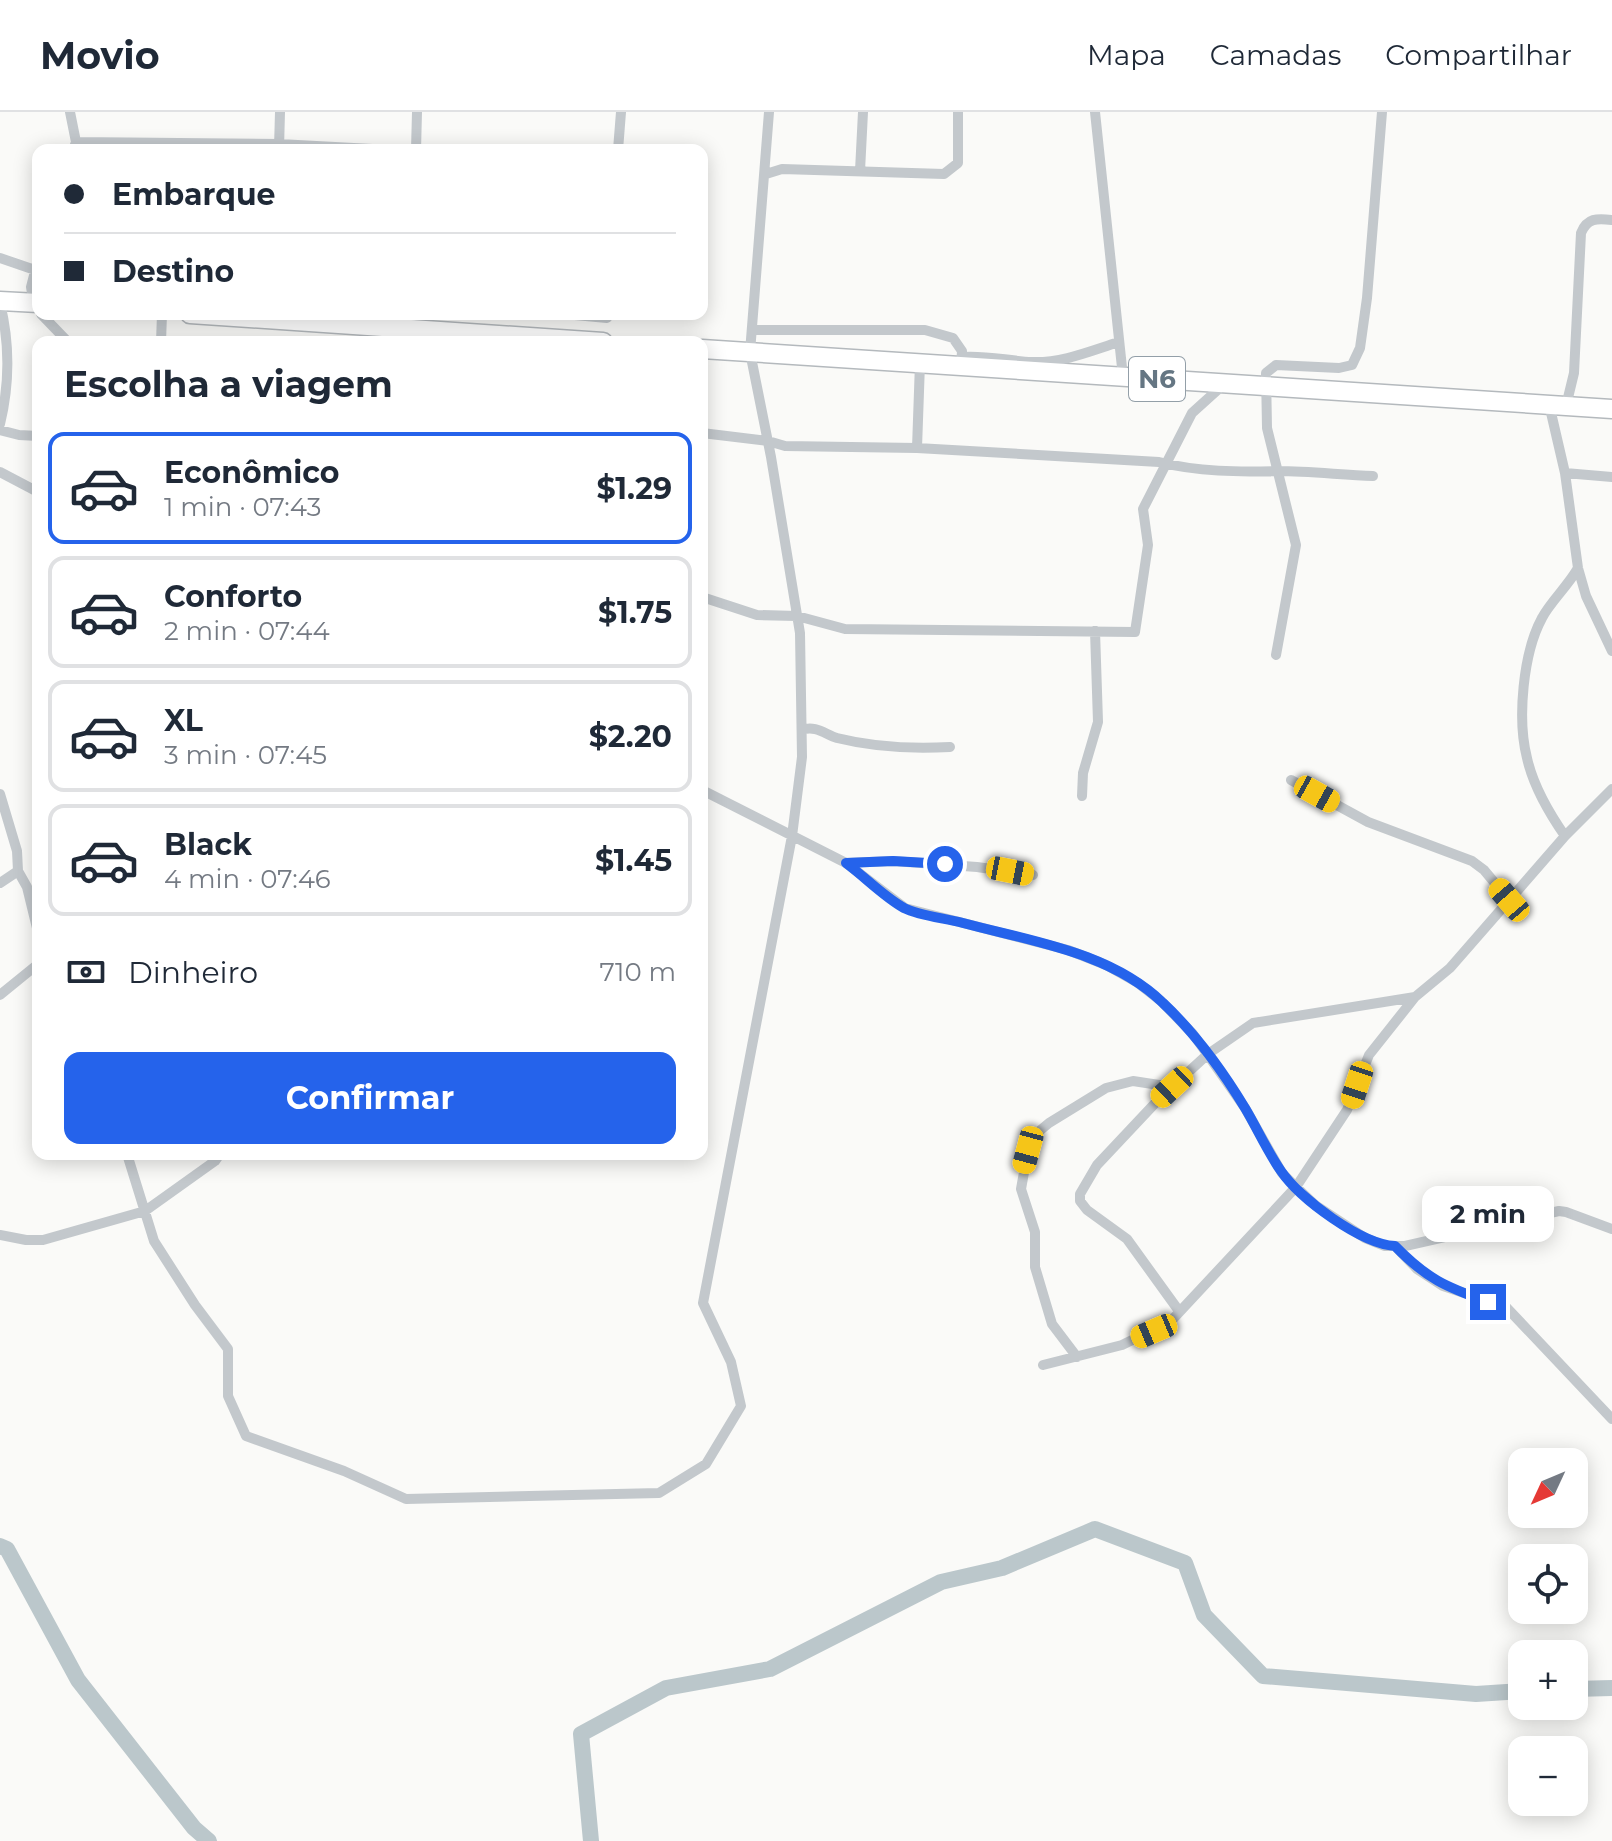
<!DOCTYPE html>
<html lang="pt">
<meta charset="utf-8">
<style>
:root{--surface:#fff;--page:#f6f6f7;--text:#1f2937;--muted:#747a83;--line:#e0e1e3;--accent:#2563eb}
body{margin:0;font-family:Montserrat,sans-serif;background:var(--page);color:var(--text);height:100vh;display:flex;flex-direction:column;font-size:30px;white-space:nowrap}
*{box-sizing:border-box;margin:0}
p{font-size:26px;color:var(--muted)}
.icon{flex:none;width:44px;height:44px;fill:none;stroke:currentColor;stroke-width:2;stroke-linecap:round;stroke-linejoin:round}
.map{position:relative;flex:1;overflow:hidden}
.details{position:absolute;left:32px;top:224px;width:676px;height:824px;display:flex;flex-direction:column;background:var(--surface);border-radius:16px;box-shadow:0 4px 20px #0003}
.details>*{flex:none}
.guide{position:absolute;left:32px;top:32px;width:676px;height:176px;border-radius:16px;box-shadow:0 4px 20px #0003;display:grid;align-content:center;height:176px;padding:0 32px;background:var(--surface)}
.needle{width:52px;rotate:226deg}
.fabs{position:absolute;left:1508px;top:1336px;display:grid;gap:16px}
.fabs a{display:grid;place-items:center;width:80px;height:80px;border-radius:16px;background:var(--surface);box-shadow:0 4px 20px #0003;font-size:40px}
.end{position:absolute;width:36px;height:36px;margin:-18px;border:10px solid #2563eb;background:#fff;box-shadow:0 0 0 4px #fff}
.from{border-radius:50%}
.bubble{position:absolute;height:56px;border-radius:16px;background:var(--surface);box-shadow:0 4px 20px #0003;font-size:26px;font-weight:700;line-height:56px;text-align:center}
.car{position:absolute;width:24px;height:48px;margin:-24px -12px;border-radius:10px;box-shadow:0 0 6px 2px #0007;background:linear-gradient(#f5c518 24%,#345 0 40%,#f5c518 0 76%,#345 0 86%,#f5c518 0)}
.guide b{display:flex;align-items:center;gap:28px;height:76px;font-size:30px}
.guide b+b{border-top:2px solid var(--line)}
.guide i{width:20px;height:20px;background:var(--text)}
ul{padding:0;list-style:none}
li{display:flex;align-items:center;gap:24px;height:112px;margin:0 16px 12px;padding:0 16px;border:4px solid var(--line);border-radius:16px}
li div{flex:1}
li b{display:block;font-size:30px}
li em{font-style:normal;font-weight:700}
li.on{border-color:var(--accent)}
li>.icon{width:72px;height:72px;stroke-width:1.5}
h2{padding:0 32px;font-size:36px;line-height:96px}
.pay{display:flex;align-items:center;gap:20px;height:88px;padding:0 32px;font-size:30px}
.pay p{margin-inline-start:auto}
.cta{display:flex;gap:16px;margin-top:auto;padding:16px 32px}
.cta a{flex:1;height:92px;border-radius:16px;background:var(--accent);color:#fff;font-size:32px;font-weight:700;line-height:92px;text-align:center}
header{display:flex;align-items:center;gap:48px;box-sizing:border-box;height:112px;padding:0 40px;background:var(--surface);border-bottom:2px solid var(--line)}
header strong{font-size:38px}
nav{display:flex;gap:44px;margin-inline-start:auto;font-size:28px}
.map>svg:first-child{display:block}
</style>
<header>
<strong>Movio</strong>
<nav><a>Mapa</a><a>Camadas</a><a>Compartilhar</a></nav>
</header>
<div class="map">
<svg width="1612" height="1729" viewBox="0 0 1612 1729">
<rect width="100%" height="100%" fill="#fafaf8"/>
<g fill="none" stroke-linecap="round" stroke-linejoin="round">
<!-- river -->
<path stroke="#bbc7cb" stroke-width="16" d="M0,1434L7,1437L78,1568L194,1716L209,1729
M1574,1577L1612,1576
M591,1729L581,1622L666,1576L770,1557L941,1470L1002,1456L1095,1417L1185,1451L1204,1503L1263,1564L1476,1582L1522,1579"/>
<!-- trunk casing -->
<g stroke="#b4b9bd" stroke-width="21">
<path id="trunk" d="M0,189L38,191
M190,202L603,230
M702,237L1612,297"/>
</g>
<!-- minor -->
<path stroke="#c3c8cc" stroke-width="10" d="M70,0L76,30L73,38
M1095,0L1123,265
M76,30L279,32L391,38
M279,36L280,0
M416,38L417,0
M618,38L621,0
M860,59L863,0
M766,62L782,57L944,62L958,51V0
M0,146L38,159
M0,191C10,232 10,271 0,312
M34,193L31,175L38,148
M41,202L68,230
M564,202L607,206
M752,218H925L953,226L962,239L961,254
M161,230L162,202
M408,230L411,202
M962,245C986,243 1008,249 1032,250C1063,251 1090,239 1119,230
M1549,292L1565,361L1578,456L1586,484L1612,539
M1566,294L1574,261L1581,121C1587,106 1597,106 1612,108
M0,318L19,323L38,324
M702,321L768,329L785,334L917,336L1159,350C1198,360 1239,360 1278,359C1310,359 1342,363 1373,364
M917,336L920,251
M0,360L38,380
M1565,361L1612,365
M702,485L757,503L797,504L845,517L1135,520L1148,433L1143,397L1192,301L1223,273
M1276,543L1296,433L1267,316L1266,261L1276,253L1339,256L1352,253L1360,236L1367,186L1382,0
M802,618C815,613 825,622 837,626C873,635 914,637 950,635
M1291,668L1368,710L1472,749L1484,758L1509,788
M702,678L846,751L905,796L1068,838L1106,853L1138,871L1161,889L1193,922L1245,996L1282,1061L1296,1075L1315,1093L1365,1126L1385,1134H1405L1559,1099L1566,1100L1612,1117
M0,682L17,739L18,759
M1082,684L1083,661L1098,610L1095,519
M1565,724C1549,701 1533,673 1527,646C1517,607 1523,541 1542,506C1550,490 1568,474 1578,456
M846,751L893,749L977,755L1033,763
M0,771L18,759L27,775L37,816
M0,883L38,852
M127,1042L154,1129L195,1193L228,1237V1284L246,1324L344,1359L406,1387L659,1381L706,1352L741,1294L731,1250L703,1191L792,724L802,645L800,521L771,345L750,240L769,0
M0,1123L26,1128H43L145,1099L215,1049L220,1042
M1395,1134L1417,1157L1443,1174L1506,1195L1612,1307
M1179,1199L1127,1127L1087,1098L1080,1089V1082L1097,1053L1160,986L1208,942L1253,911L1415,885L1450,856L1565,724L1612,677
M1077,1245L1052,1212L1035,1155V1120L1021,1077L1028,1038L1037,1021L1049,1011L1106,976L1133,969L1172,975
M1043,1253L1122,1233L1171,1209L1296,1075L1347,998L1369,943L1415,885"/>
<!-- trunk -->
<use href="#trunk" stroke="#fff" stroke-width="18"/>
</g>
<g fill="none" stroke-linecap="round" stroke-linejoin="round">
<!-- route -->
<path stroke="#2563eb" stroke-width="10" d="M945,752L893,749L846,751C865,765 884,785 904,796C920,804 945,806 963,811C1030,829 1111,840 1163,891C1195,921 1222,958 1245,996C1257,1016 1267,1039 1281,1059C1300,1087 1361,1132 1395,1134C1427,1167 1446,1175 1488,1190"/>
</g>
<g text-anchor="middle" stroke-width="8" stroke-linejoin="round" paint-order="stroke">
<!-- shield labels -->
<rect fill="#fff" stroke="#939fa8" stroke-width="2" x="1129" y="245" width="56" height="44" rx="6"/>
<g font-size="26" font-weight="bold" fill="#657683">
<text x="1157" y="276">N6</text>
</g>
</g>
</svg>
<div class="fabs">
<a><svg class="needle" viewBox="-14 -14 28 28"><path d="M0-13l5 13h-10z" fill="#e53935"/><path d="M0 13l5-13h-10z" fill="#747a83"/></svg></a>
<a><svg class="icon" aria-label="locate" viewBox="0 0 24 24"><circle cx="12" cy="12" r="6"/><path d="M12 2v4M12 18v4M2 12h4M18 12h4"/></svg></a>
<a>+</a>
<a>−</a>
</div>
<i class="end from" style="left:945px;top:752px"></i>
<i class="end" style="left:1488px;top:1190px"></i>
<div class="bubble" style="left:1422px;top:1074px;width:132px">2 min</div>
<i class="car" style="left:1317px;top:682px;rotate:119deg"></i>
<i class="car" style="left:1010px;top:759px;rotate:101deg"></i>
<i class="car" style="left:1509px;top:788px;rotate:319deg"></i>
<i class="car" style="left:1357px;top:973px;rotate:198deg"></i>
<i class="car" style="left:1172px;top:975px;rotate:227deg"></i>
<i class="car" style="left:1028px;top:1038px;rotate:195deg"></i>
<i class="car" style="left:1154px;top:1219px;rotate:247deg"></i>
<div class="guide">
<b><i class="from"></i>Embarque</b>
<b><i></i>Destino</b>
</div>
<section class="details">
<h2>Escolha a viagem</h2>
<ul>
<li class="on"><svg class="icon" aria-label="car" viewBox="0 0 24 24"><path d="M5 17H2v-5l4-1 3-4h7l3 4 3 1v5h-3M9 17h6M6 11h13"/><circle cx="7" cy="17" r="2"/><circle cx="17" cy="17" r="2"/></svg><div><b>Econômico</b><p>1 min · 07:43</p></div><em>$1.29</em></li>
<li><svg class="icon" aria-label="car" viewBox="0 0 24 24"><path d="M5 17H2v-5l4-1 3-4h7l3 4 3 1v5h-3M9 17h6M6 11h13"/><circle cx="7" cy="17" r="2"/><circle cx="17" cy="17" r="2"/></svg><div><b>Conforto</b><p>2 min · 07:44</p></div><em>$1.75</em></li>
<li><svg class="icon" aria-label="car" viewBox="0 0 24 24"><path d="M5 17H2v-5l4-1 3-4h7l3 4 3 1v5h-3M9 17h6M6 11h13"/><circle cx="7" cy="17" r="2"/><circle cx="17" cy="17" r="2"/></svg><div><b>XL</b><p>3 min · 07:45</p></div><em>$2.20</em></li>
<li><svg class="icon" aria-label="car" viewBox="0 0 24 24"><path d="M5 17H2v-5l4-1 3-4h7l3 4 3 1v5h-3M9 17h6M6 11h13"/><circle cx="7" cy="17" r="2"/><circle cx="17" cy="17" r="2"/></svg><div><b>Black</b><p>4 min · 07:46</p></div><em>$1.45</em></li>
</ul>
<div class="pay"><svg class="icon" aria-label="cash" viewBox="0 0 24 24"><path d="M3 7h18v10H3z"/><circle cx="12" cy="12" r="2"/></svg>Dinheiro<p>710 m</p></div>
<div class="cta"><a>Confirmar</a></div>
</section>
</div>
